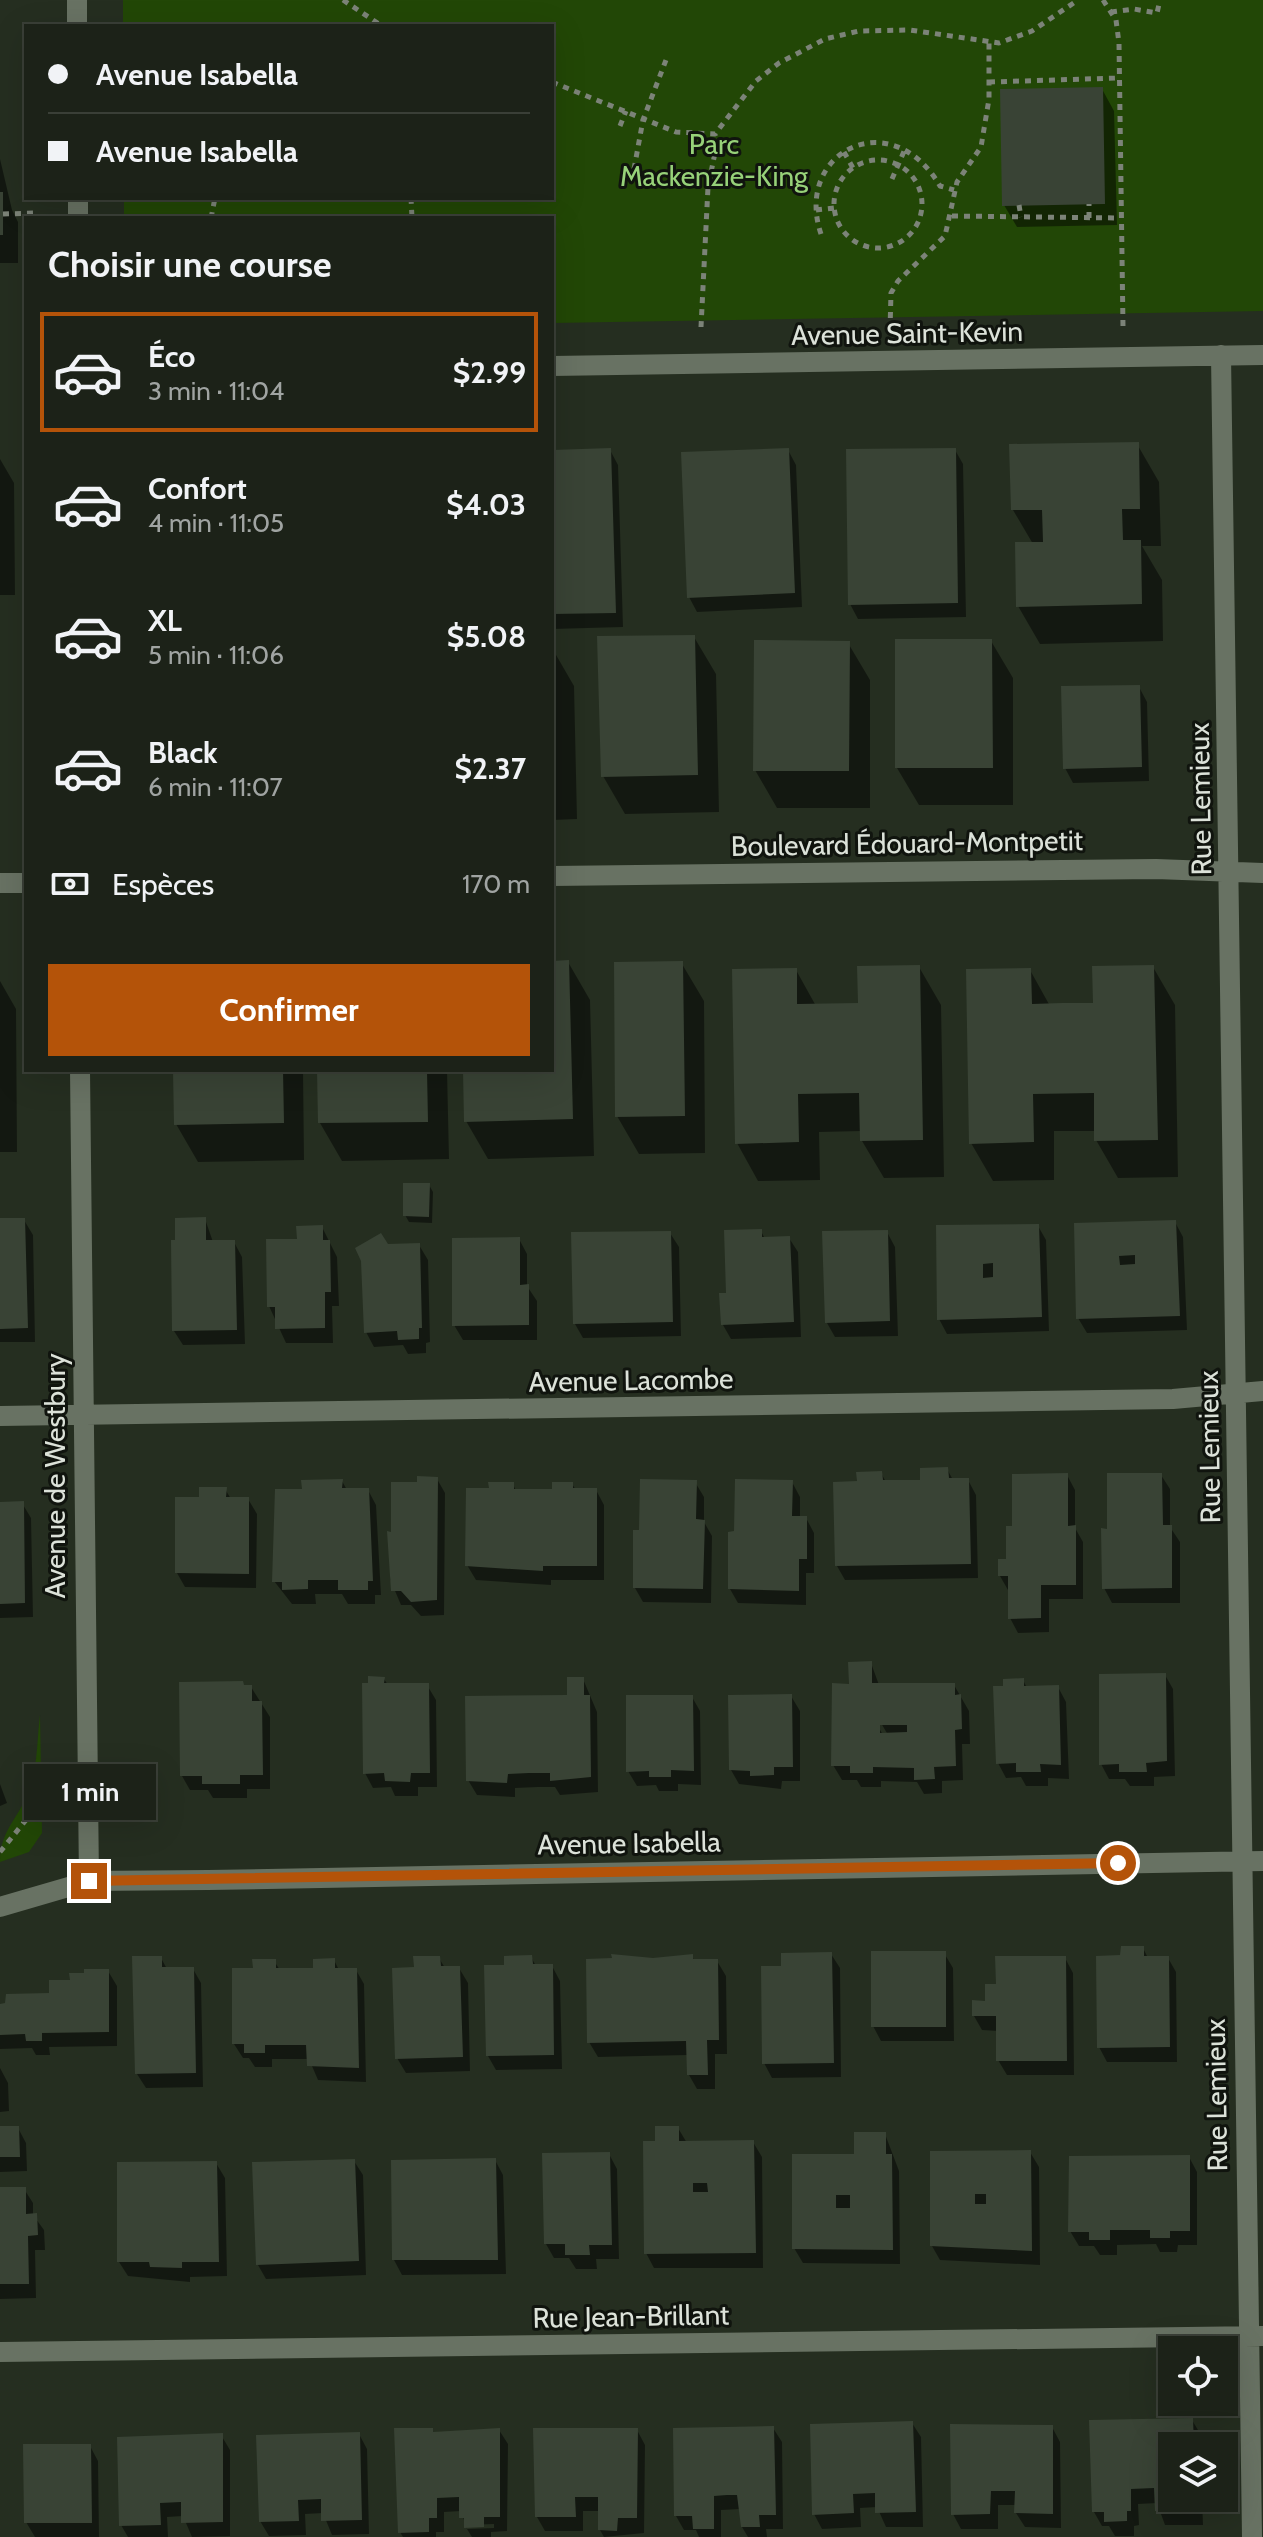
<!DOCTYPE html>
<html lang="fr">
<meta charset="utf-8">
<style>
:root{--surface:#1c2218;--page:#292f25;--text:#f1f3f6;--muted:#a0a4a2;--line:#3a3f37;--accent:#b45309}
body{margin:0;font-family:Cabin,sans-serif;background:var(--page);color:var(--text);height:100vh;display:flex;flex-direction:column;font-size:30px;white-space:nowrap}
*{box-sizing:border-box;margin:0}
p{font-size:26px;color:var(--muted)}
.icon{flex:none;width:44px;height:44px;fill:none;stroke:currentColor;stroke-width:2;stroke-linecap:round;stroke-linejoin:round}
.map{position:relative;flex:1;overflow:hidden}
.sheet{position:absolute;left:24px;top:216px;width:530px;height:856px;display:flex;flex-direction:column;background:var(--surface);border-radius:0px;box-shadow:0 8px 32px #0002,0 0 0 2px var(--line)}
.sheet>*{flex:none}
.guide{position:absolute;left:24px;top:24px;width:530px;height:176px;border-radius:0px;box-shadow:0 8px 32px #0002,0 0 0 2px var(--line);display:grid;align-content:center;height:176px;padding:0 24px;background:var(--surface)}
.fabs{position:absolute;left:1158px;top:2336px;display:grid;gap:16px}
.fabs a{display:grid;place-items:center;width:80px;height:80px;border-radius:0px;background:var(--surface);box-shadow:0 8px 32px #0002,0 0 0 2px var(--line);font-size:40px}
.end{position:absolute;width:36px;height:36px;margin:-18px;border:10px solid #b45309;background:#fff;box-shadow:0 0 0 4px #fff}
.from{border-radius:50%}
.bubble{position:absolute;height:56px;border-radius:0px;background:var(--surface);box-shadow:0 8px 32px #0002,0 0 0 2px var(--line);font-size:26px;font-weight:800;line-height:56px;text-align:center}
.guide b{display:flex;align-items:center;gap:28px;height:76px;font-size:30px}
.guide b+b{border-top:2px solid var(--line)}
.guide i{width:20px;height:20px;background:var(--text)}
ul{padding:0;list-style:none}
li{display:flex;align-items:center;gap:24px;height:120px;margin:0 16px 12px;padding:0 8px;border:4px solid transparent;border-radius:0px}
li div{flex:1}
li b{display:block;font-size:30px}
li em{font-style:normal;font-weight:800}
li.selected{border-color:var(--accent)}
li>.icon{width:72px;height:72px;stroke-width:1.5}
h2{padding:0 24px;font-size:36px;line-height:96px}
.pay{display:flex;align-items:center;gap:20px;height:88px;padding:0 24px;font-size:30px}
.pay p{margin-inline-start:auto}
.button{display:flex;gap:16px;margin-top:auto;padding:16px 24px}
.button a{flex:1;height:92px;border-radius:0px;background:var(--accent);color:#fff;font-size:32px;font-weight:800;line-height:92px;text-align:center}
.map>svg:first-child{display:block}
</style>
<div class="map">
<svg width="1263" height="2537" viewBox="0 0 1263 2537">
<rect width="100%" height="100%" fill="#252e20"/>
<!-- green -->
<path fill="#224706" d="M123,0H1263V311L552,323V218H124V198H552V26H123Z
M40,1715L42,1833L29,1852L0,1862C0,1827 22,1817 31,1784C38,1761 37,1738 40,1715Z"/>
<!-- shadow -->
<path fill="#0007" fill-rule="evenodd" d="M1102,89L1114,111L1117,225L1017,227L1004,205Z
M0,159L12,210L18,222V263H0Z
M1137,444L1159,482L1161,546H1142L1162,580L1163,641L1040,644L1018,606L1033,544L1013,510Z
M610,450L618,465L623,627L552,629V452Z
M788,450L796,465L802,607L697,612L689,597Z
M955,450L963,464L966,617L858,619L850,604Z
M0,459L14,483L15,595H0Z
M694,637L716,674L719,812L625,814L603,776Z
M991,641L1013,678V805H919L897,768Z
M848,643L870,680V808H777L755,770Z
M552,648L574,686L577,819L552,820Z
M1139,687L1147,702L1149,781L1073,783L1065,768Z
M568,962L590,1000L594,1156L488,1159L466,1121L465,1070H552V963Z
M682,964L704,1001L705,1153L639,1154L617,1116Z
M919,967L941,1005L944,1177L884,1178L862,1141V1131L819,1132L820,1180L758,1181L737,1143L796,970L816,1006L860,1005Z
M1153,967L1175,1005L1178,1177L1118,1178L1096,1140V1131H1054V1180L993,1181L971,1143L1030,970L1050,1006L1095,1005Z
M0,981L16,1009L17,1152H0Z
M175,1070H303L304,1160L198,1162L176,1124Z
M319,1070H447L449,1159L342,1161L320,1123Z
M429,1185L433,1192L432,1223L409,1222L405,1215Z
M205,1219L213,1242H234L242,1257L245,1344L183,1345L174,1331Z
M0,1220H24L33,1235L35,1342H0Z
M1175,1222L1183,1237L1187,1330L1087,1333L1078,1318L1076,1225Z
M1038,1226L1046,1240L1049,1331L947,1334L939,1319L938,1227Z
M322,1227L337,1257L339,1306H332L333,1343H286L269,1306L299,1241Z
M761,1231L765,1239L789,1238L798,1252L801,1337L731,1339L723,1325L728,1295Z
M887,1232L895,1247L898,1336L835,1337L827,1323Z
M670,1233L679,1247L681,1336L583,1338L575,1324Z
M519,1239L527,1254V1286L537,1301V1340H463L454,1325Z
M419,1245L428,1260L430,1342L426,1343V1353L408,1354L403,1345L374,1347L366,1332L387,1246Z
M947,1469L953,1480H968L976,1495L978,1578L845,1580L837,1566L859,1483L881,1473L886,1482H922Z
M1067,1475L1075,1490V1528L1083,1542V1599H1049V1632L1018,1633L1010,1618L1008,1590L1000,1576L1008,1561L1014,1528Z
M1161,1475L1170,1489V1527L1180,1542V1603H1112L1104,1588L1109,1531Z
M437,1479L445,1493L444,1615L421,1616L411,1605H401L390,1579L393,1484H419Z
M342,1481L347,1490H368L376,1505L381,1595H375V1604H348L342,1594H315L316,1604H292L274,1581L304,1491Z
M695,1482L704,1497V1522L712,1536L711,1603L643,1602L635,1588L641,1532Z
M792,1482L800,1497V1518H806L814,1533V1573H806V1605L738,1603L730,1589L736,1533Z
M513,1484L516,1491H554L572,1484L576,1490H596L604,1505V1580H551V1585L476,1580L467,1565Z
M225,1489L231,1499H248L257,1514L256,1588L185,1587L177,1573L201,1499Z
M0,1503H22L31,1518L33,1617L0,1618Z
M871,1663L879,1685H954L969,1711L970,1744H962L963,1780L942,1781V1793L924,1794L917,1782L881,1781V1787H861L857,1780H842L833,1765L851,1687ZM877,1716L888,1735H883L873,1718Z
M1165,1675L1173,1689L1175,1776L1154,1777V1786H1130L1125,1779H1109L1101,1764Z
M384,1679L388,1685H427L436,1700L437,1787H418V1796H395L391,1787L373,1788L365,1773Z
M583,1679L597,1712L598,1792L560,1795L555,1787H538L515,1788V1797L477,1795L468,1780L569,1697Z
M1023,1680L1027,1688L1058,1687L1066,1702L1069,1779L1048,1778V1786H1026L1021,1777L1006,1778L998,1763L1005,1688Z
M244,1687H251L270,1717V1789H247V1798H213L208,1790H190L182,1776Z
M791,1696L800,1711V1781H782L781,1789L739,1784L731,1770Z
M692,1697L700,1711L701,1785L678,1784V1791H659L656,1785L637,1786L628,1771Z
M0,1784L7,1803L0,1806Z
M1143,1948L1148,1958H1168L1176,1972L1177,2062H1107L1099,2047L1122,1957Z
M944,1953L953,1968L954,2041H881L873,2026Z
M831,1954L840,1968L841,2077L772,2078L764,2063L783,1968Z
M531,1957L536,1966H552L560,1981L562,2069L496,2070L488,2056L506,1967Z
M692,1957L695,1961H717L726,1976L727,2054H715V2089H697L689,2075L688,2055L598,2057L589,2042L614,1960Z
M161,1958L167,1969H193L201,1983L203,2087L146,2088L137,2074Z
M439,1958L445,1968H459L468,1983L470,2071L406,2073L397,2058L416,1969Z
M1065,1958L1073,1973L1074,2075H1007L998,2060V2031L982,2030L974,2016L998,1986Z
M334,1960L339,1970H356L364,1984L366,2082L318,2080L309,2059H272V2067H255L249,2058H243L234,2044L255,1970L274,1961L280,1970H316Z
M108,1971L117,1986V2046L49,2047L50,2055H36L32,2048L0,2049V2006L51,1995L72,1982Z
M0,2068L8,2083L9,2111L0,2112Z
M0,2128H18L26,2143L27,2171L0,2172Z
M678,2128L687,2143L753,2142L762,2157L763,2268H654L646,2253L657,2143Z
M885,2134L899,2171L900,2264L803,2263L794,2248L856,2156Z
M1030,2152L1039,2167L1040,2265L940,2260L932,2246V2153Z
M609,2154L617,2169L619,2259H596L597,2269H576L569,2258H554L546,2244Z
M1189,2157L1197,2172V2245H1178L1177,2252H1160L1156,2244L1117,2245V2255H1100L1094,2246H1079L1070,2231Z
M495,2160L503,2175L506,2274L402,2275L394,2260Z
M354,2161L363,2175L366,2275L266,2279L258,2265Z
M216,2163L225,2178L227,2276L190,2277V2282L128,2276L119,2262Z
M0,2189H24L33,2203V2215L44,2230L45,2250H35L36,2298L0,2299Z
M1192,2420L1201,2435V2446H1172V2498H1202L1203,2525H1165L1157,2503L1138,2504L1139,2525L1134,2526V2536H1115L1109,2526H1102L1094,2512Z
M912,2423L921,2437L923,2527H886L877,2507L860,2508L861,2527L822,2529L814,2514Z
M1052,2427L1060,2442L1061,2528L1025,2527L1016,2513L1017,2505H998V2529H961L953,2514Z
M773,2428L782,2442L783,2529H766L767,2537H748L742,2527L741,2509L721,2510V2537H699L696,2530H684L676,2516Z
M432,2430L434,2434L499,2430L508,2444L507,2531L491,2532V2537H472L467,2529L494,2528V2524L467,2525V2529L461,2511L444,2512V2532H436V2537H403L400,2532Z
M637,2430L645,2445L644,2533L604,2537L600,2530V2511H583V2531H545L537,2517Z
M359,2434L367,2449L369,2534L332,2535L323,2513L305,2514L306,2535L269,2536L260,2521Z
M221,2435L230,2450V2536L192,2537L183,2516L167,2517L168,2537H128L121,2525Z
M90,2446L98,2461L99,2537H35L26,2522Z"/>
<!-- building -->
<path fill="#394335" fill-rule="evenodd" d="M1103,87L1105,204L1002,206L1000,89Z
M0,192H3V235H0Z
M1139,442L1140,509H1122L1123,540H1141L1142,604L1016,607L1015,542H1043L1042,510H1011L1009,444Z
M611,448L616,613L552,614V450Z
M789,448L795,593L687,598L681,452Z
M956,448L958,603L848,605L846,449Z
M695,635L698,775L601,777L597,636Z
M895,639H992L993,768H895Z
M754,640L850,641L849,771H753Z
M1140,685L1142,767L1063,769L1061,686Z
M552,711H555L556,782H552Z
M569,960L573,1119L464,1122L463,1070H552V961Z
M683,961L685,1116L615,1117L614,962Z
M920,965L923,1140L860,1141L859,1093L798,1094L799,1142L735,1144L732,969L797,968V1004L858,1003L857,966Z
M1154,965L1158,1140L1094,1141V1093L1033,1094L1034,1142L969,1144L966,969L1031,968L1032,1004L1062,1003H1093L1092,966Z
M173,1070H283L284,1123L174,1125Z
M317,1070H427L428,1122L318,1123Z
M403,1183H430L429,1217L403,1216Z
M206,1217V1240H235L237,1330L172,1331L171,1240H175V1218Z
M0,1218H25L28,1328L0,1329Z
M1176,1220L1180,1316L1076,1319L1074,1223ZM1135,1255V1264L1120,1265L1119,1256Z
M1039,1224L1042,1317L937,1320L936,1225ZM993,1263V1277L983,1278V1264Z
M323,1225V1240H330L331,1292H325V1328L275,1329V1307H267L266,1239H297L296,1226Z
M762,1229V1237L790,1236L794,1322L721,1325L719,1293H726L724,1230Z
M888,1230L890,1321L825,1323L822,1231Z
M671,1231L673,1322L573,1324L571,1232Z
M381,1233L388,1244L420,1243L422,1328H419V1339L398,1340L397,1331L364,1333L361,1261L355,1248Z
M520,1237V1285L529,1284V1325L452,1326V1238Z
M948,1467L949,1478H969L971,1564L835,1566L833,1482L857,1481L856,1472L882,1471L883,1480H920V1468Z
M1068,1473V1526L1076,1525V1585H1041V1618L1008,1619V1576H998V1559H1006V1526H1012V1474Z
M1107,1473H1162L1163,1525H1172V1588L1102,1589L1101,1528L1107,1529Z
M417,1476L438,1477L437,1600L411,1602L401,1591H391L387,1531L391,1532V1482H417Z
M343,1479L342,1488H369L373,1581H368V1590H338V1580H308V1589L282,1590V1582H272L275,1489H302L301,1480Z
M640,1479L697,1480L696,1519L705,1520L703,1589L633,1588V1530H639Z
M735,1479L793,1480L792,1516H807V1559H799V1591L728,1589V1532L734,1531Z
M488,1482H514V1489H552V1482H573V1488H597V1566H543V1571L465,1566L466,1488H489Z
M199,1487H227L226,1497H249V1574L175,1573V1497H199Z
M24,1501L25,1603L0,1604V1502Z
M872,1661V1683H955V1695L961,1694L962,1729L955,1730L956,1766L934,1767L935,1779L914,1780V1768L873,1767V1773H850V1766H831L832,1683L849,1684L848,1662ZM880,1725H907V1732L880,1733Z
M1166,1673L1167,1761L1146,1763L1147,1772H1119V1764L1099,1765V1674Z
M368,1676L385,1677L384,1683H429L430,1773H411L410,1782L385,1781L384,1773L363,1774L362,1683H368Z
M567,1677H584V1695H590L591,1777L550,1781V1773H529L508,1774L507,1783L466,1781L465,1696L567,1695Z
M1024,1678V1686L1059,1685L1061,1765L1040,1764L1041,1772H1016V1763L996,1764L993,1686H1003V1679Z
M243,1681L244,1685H252V1701H262L263,1775H240V1784H202V1776H180L179,1682Z
M792,1694L793,1767H774V1775L750,1776V1771L729,1770L728,1695Z
M626,1695H693L694,1771L671,1770V1777H649V1771L626,1772Z
M1121,1946H1144V1956H1169L1170,2047L1097,2048L1096,1956L1120,1955Z
M871,1951H946V2027H871Z
M832,1952L834,2063L762,2064L761,1966H781V1953Z
M611,1954L653,1958L693,1954V1959H718L719,2040H707L708,2075H687L686,2041L587,2043L586,1959L612,1958Z
M532,1955L533,1964H553L554,2055L486,2056L484,1965H504V1956Z
M132,1956H162V1967H194L196,2073L135,2074Z
M413,1956H440L441,1966H460L463,2057L395,2059L392,1968L414,1967Z
M995,1956H1066L1067,2061H996V2016H972V2000L985,2001V1984H996Z
M335,1958V1968H357L359,2068L307,2066L306,2045H265V2053H244V2044H232V1968H253L252,1959H276V1968H313V1959Z
M84,1969H109V2032L42,2033V2041H26L25,2034L0,2035V2004L5,2003L6,1994L49,1993V1980H70L69,1973H84Z
M0,2126H19L20,2157H0Z
M655,2126H679V2141L754,2140L756,2253L644,2254L643,2141H655ZM693,2183H707L708,2192H693Z
M854,2132H886V2154H892L893,2250L792,2249V2154H854ZM836,2195H850V2208H836Z
M1031,2150L1032,2251L930,2246V2151ZM975,2194H986V2204H975Z
M610,2152L612,2245H589L590,2255H565V2244H544L542,2153Z
M1190,2155V2231H1170V2238H1150V2230H1110V2240H1089V2232H1068L1069,2156Z
M496,2158L498,2260H392L391,2160Z
M355,2159L359,2261L256,2265L252,2162Z
M217,2161L219,2262H182V2268L150,2267L149,2262H117V2162Z
M0,2187H26V2214L37,2213L38,2235L28,2236L29,2284H0Z
M1193,2418L1194,2446H1172V2498H1195V2511H1155L1154,2488L1131,2489V2511H1127V2521L1104,2522V2512H1092L1089,2420Z
M913,2421L916,2512L875,2513V2493L853,2494L854,2513L812,2515L810,2424Z
M950,2424L1053,2425V2514L1014,2513L1015,2491H991L990,2514L951,2515Z
M774,2426L776,2515H759L760,2527H741L737,2495H727L714,2496V2529H693L692,2516H674L673,2428Z
M394,2428H433V2432L500,2428V2517H484V2527L464,2528V2518H459V2497L437,2498V2518H429V2532L398,2533Z
M533,2428H638L637,2518H618L617,2531L598,2530V2497H575L576,2517H535Z
M360,2432L362,2520L321,2521V2499L298,2500L299,2521L259,2522L256,2435Z
M223,2433V2522L181,2523V2502L160,2503L161,2525L119,2526L117,2437Z
M23,2444H91L92,2523H24Z"/>
<g fill="none" stroke-linecap="round" stroke-linejoin="round">
<!-- path -->
<path stroke="#7c8378" stroke-width="5" stroke-dasharray="6 6" stroke-linecap="butt" d="M343,0L382,26
M1103,0L1116,20L1119,43L1123,327
M1111,12L1134,9L1157,13L1160,0
M552,82L676,132L715,134L756,81L779,63L825,39L859,31L910,30L999,43L1032,31L1078,0
M989,82L1119,78
M620,126L626,111
M844,152L853,168
M834 204a44 44 0 1 1 88 0a44 44 0 1 1-88 0Z
M634,169L643,120L666,60
M892,179L905,149
M411,198L412,218
M1019,205L1021,217
M816,210L834,208
M3,214L36,213
M952,216L1120,218
M211,218L215,198
M1089,218V204
M821,234C793,152 891,102 940,186L954,190
M701,327L708,187L716,148L715,134
M890,330L891,293L898,281L945,236L957,182L981,147L989,99V43
M0,1852L47,1794"/>
<!-- minor -->
<path stroke="#687263" stroke-width="20" d="M77,0V26
M78,198V218
M1221,355L1252,2537
M552,366L1263,355
M552,876L1156,869L1263,873
M0,883H26
M80,1070L89,1881
M0,1416L1173,1399L1263,1391
M0,1907L89,1881L208,1880L1263,1861
M0,2352L1263,2336"/>
</g>
<g fill="none" stroke-linecap="round" stroke-linejoin="round">
<!-- route -->
<path stroke="#b45309" stroke-width="10" d="M89,1881L1118,1863"/>
</g>
<g text-anchor="middle" stroke-width="6" stroke-linejoin="round" paint-order="stroke">
<!-- park labels -->
<g font-size="28" fill="#97d279" stroke="#10140e">
<text x="714" y="154">Parc<tspan x="714" dy="32">Mackenzie-King</tspan></text>
</g>
<!-- street labels -->
<g font-size="28" fill="#dce2d9" stroke="#10140e">
<text transform="translate(907 333) rotate(-1)" y="10">Avenue Saint-Kevin</text>
<text transform="translate(1200 799) rotate(-91)" y="10">Rue Lemieux</text>
<text transform="translate(907 843) rotate(-1)" y="10">Boulevard Édouard-Montpetit</text>
<text transform="translate(631 1380) rotate(-1)" y="10">Avenue Lacombe</text>
<text transform="translate(1209 1447) rotate(-91)" y="10">Rue Lemieux</text>
<text transform="translate(55 1476) rotate(-90)" y="10">Avenue de Westbury</text>
<text transform="translate(629 1843) rotate(-1)" y="10">Avenue Isabella</text>
<text transform="translate(1216 2095) rotate(-91)" y="10">Rue Lemieux</text>
<text transform="translate(631 2316) rotate(-1)" y="10">Rue Jean-Brillant</text>
</g>
</g>
</svg>
<div class="fabs">
<a><svg class="icon" aria-label="locate" viewBox="0 0 24 24"><circle cx="12" cy="12" r="6"/><path d="M12 2v4M12 18v4M2 12h4M18 12h4"/></svg></a>
<a><svg class="icon" aria-label="layers" viewBox="0 0 24 24"><path d="M12 4l9 5-9 5-9-5zM3 14l9 5 9-5"/></svg></a>
</div>
<i class="end from" style="left:1118px;top:1863px"></i>
<i class="end" style="left:89px;top:1881px"></i>
<div class="bubble" style="left:24px;top:1764px;width:132px">1 min</div>
<div class="guide">
<b><i class="from"></i>Avenue Isabella</b>
<b><i></i>Avenue Isabella</b>
</div>
<section class="sheet">
<h2>Choisir une course</h2>
<ul>
<li class="selected"><svg class="icon" aria-label="car" viewBox="0 0 24 24"><path d="M5 17H2v-5l4-1 3-4h7l3 4 3 1v5h-3M9 17h6M6 11h13"/><circle cx="7" cy="17" r="2"/><circle cx="17" cy="17" r="2"/></svg><div><b>Éco</b><p>3 min · 11:04</p></div><em>$2.99</em></li>
<li><svg class="icon" aria-label="car" viewBox="0 0 24 24"><path d="M5 17H2v-5l4-1 3-4h7l3 4 3 1v5h-3M9 17h6M6 11h13"/><circle cx="7" cy="17" r="2"/><circle cx="17" cy="17" r="2"/></svg><div><b>Confort</b><p>4 min · 11:05</p></div><em>$4.03</em></li>
<li><svg class="icon" aria-label="car" viewBox="0 0 24 24"><path d="M5 17H2v-5l4-1 3-4h7l3 4 3 1v5h-3M9 17h6M6 11h13"/><circle cx="7" cy="17" r="2"/><circle cx="17" cy="17" r="2"/></svg><div><b>XL</b><p>5 min · 11:06</p></div><em>$5.08</em></li>
<li><svg class="icon" aria-label="car" viewBox="0 0 24 24"><path d="M5 17H2v-5l4-1 3-4h7l3 4 3 1v5h-3M9 17h6M6 11h13"/><circle cx="7" cy="17" r="2"/><circle cx="17" cy="17" r="2"/></svg><div><b>Black</b><p>6 min · 11:07</p></div><em>$2.37</em></li>
</ul>
<div class="pay"><svg class="icon" aria-label="cash" viewBox="0 0 24 24"><path d="M3 7h18v10H3z"/><circle cx="12" cy="12" r="2"/></svg>Espèces<p>170 m</p></div>
<div class="button"><a>Confirmer</a></div>
</section>
</div>
